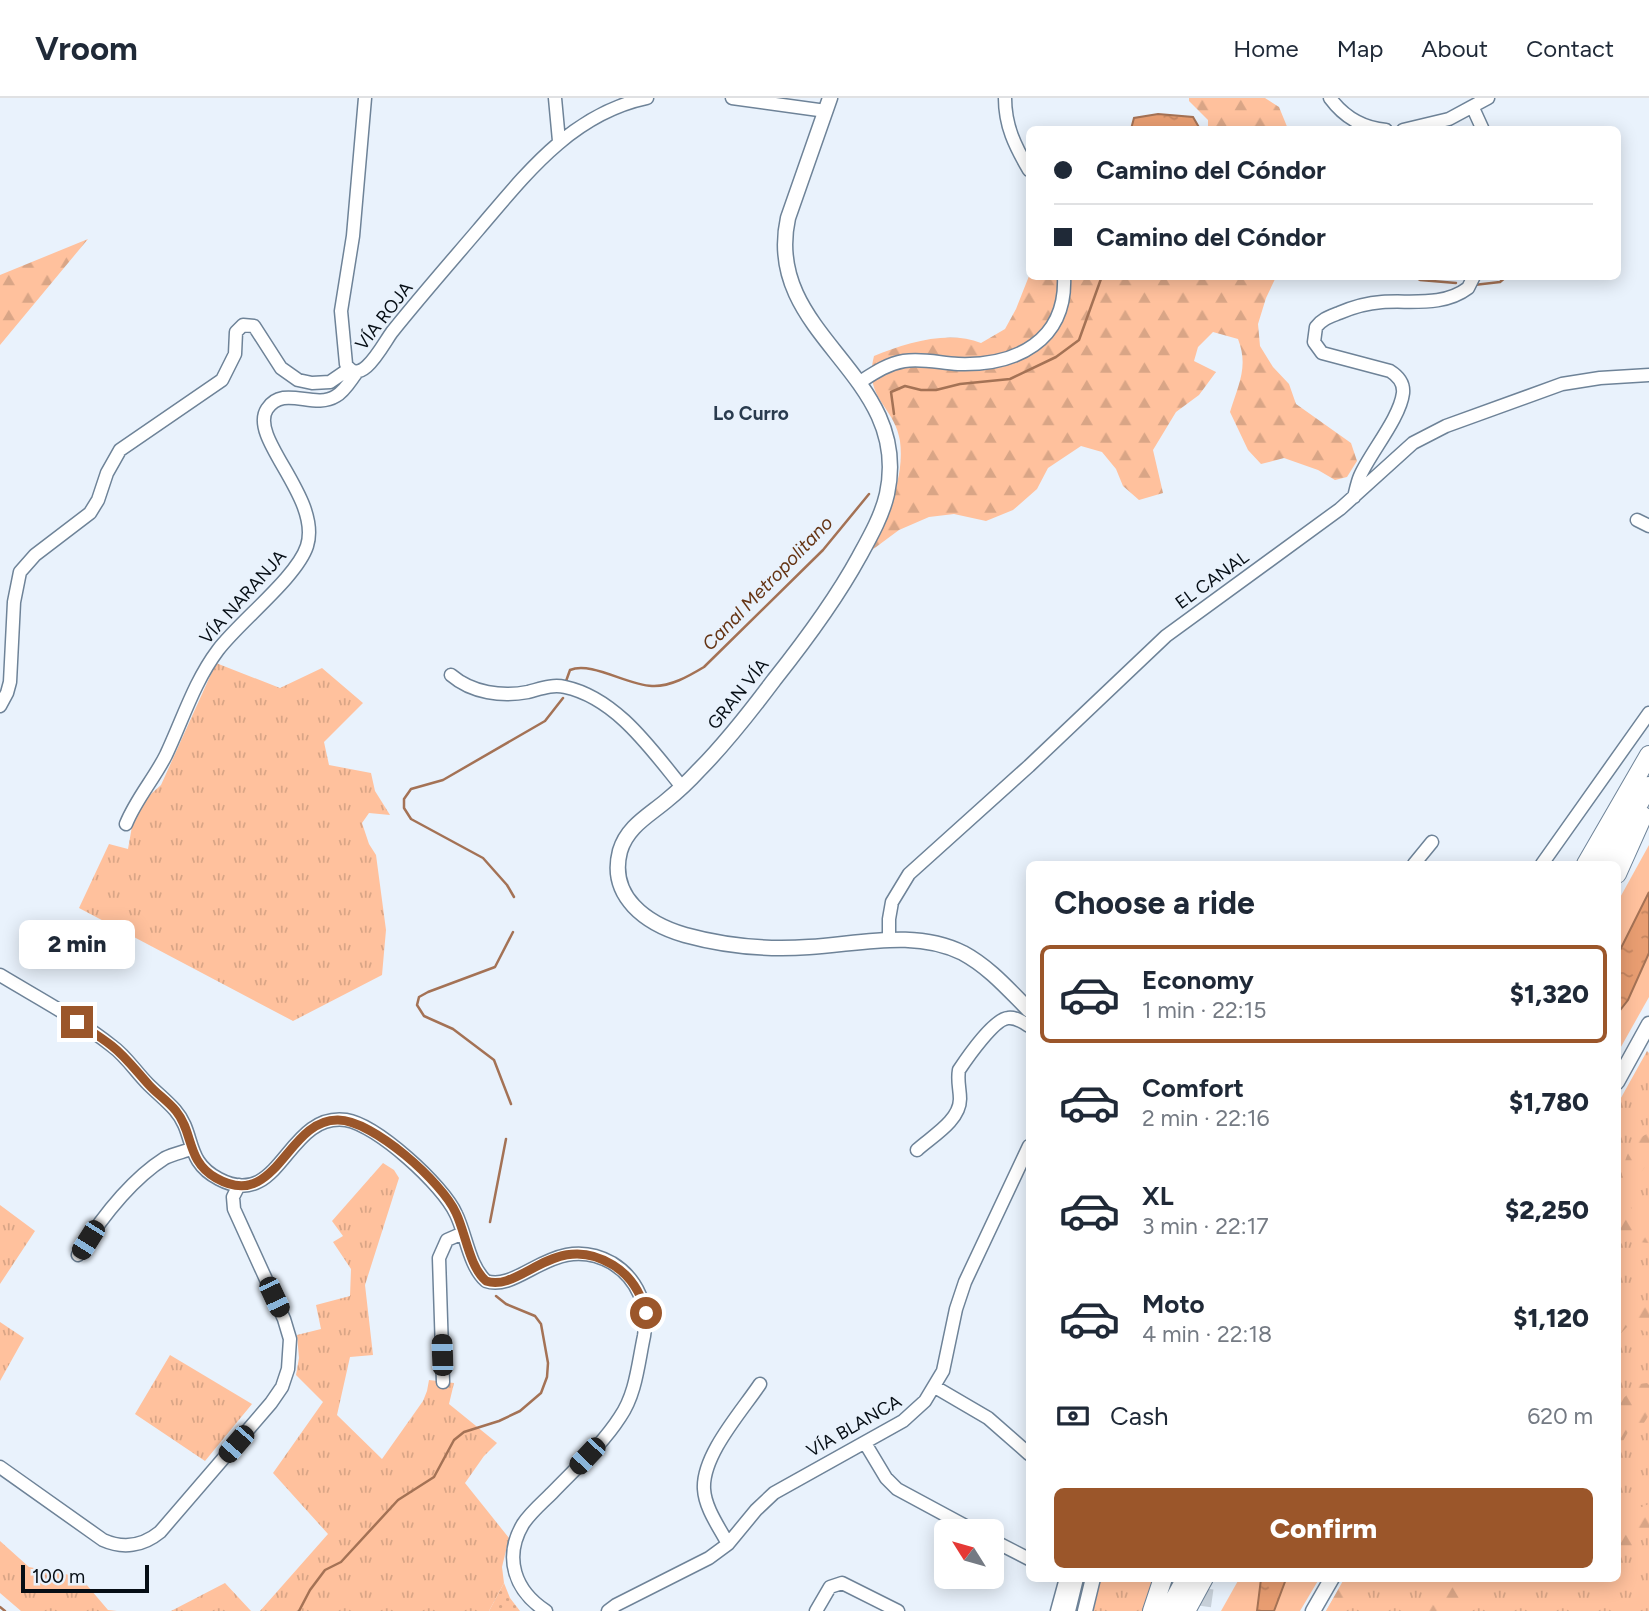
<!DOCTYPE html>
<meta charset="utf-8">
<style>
:root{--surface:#fff;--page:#f6f6f7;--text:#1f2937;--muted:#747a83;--line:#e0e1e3;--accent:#9b562a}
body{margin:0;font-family:Figtree,sans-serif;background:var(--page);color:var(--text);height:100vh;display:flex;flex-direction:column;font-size:26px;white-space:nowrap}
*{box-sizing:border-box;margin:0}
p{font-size:23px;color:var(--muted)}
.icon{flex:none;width:38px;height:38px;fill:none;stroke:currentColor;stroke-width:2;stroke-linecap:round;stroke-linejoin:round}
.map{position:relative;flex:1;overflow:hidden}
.drawer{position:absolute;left:1026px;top:763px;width:595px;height:721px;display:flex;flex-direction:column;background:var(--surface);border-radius:10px;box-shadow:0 4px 18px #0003}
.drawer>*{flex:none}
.hud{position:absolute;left:1026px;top:28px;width:595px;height:154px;border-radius:10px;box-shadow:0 4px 18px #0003;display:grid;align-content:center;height:154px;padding:0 28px;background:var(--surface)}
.needle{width:46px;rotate:307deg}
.buttons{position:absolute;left:934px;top:1421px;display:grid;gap:14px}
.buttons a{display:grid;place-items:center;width:70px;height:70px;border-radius:10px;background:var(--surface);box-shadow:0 4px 18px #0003;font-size:35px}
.scale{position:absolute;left:21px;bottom:18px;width:128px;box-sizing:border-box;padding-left:7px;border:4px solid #060e15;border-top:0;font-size:19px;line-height:24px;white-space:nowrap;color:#060e15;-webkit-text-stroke:5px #e9f2fc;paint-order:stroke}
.end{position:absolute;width:32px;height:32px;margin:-16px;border:9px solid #9b562a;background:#fff;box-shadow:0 0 0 4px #fff}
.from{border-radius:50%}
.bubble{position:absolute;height:49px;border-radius:10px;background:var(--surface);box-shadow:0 4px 18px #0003;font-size:23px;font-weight:800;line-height:49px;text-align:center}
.car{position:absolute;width:21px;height:42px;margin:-21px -10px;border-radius:9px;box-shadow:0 0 5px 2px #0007;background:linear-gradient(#222 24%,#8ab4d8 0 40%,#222 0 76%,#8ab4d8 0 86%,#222 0)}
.hud b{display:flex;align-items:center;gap:24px;height:66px;font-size:26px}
.hud b+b{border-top:2px solid var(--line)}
.hud i{width:18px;height:18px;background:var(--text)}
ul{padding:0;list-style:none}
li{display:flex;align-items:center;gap:21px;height:98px;margin:0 14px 10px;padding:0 14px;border:4px solid transparent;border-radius:10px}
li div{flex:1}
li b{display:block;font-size:26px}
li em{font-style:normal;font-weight:800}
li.on{border-color:var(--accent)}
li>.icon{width:63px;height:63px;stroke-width:1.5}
h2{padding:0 28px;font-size:32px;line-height:84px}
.pay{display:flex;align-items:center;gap:18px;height:77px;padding:0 28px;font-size:26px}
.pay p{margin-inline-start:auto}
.button{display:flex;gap:14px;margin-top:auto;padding:14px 28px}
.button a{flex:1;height:80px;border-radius:10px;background:var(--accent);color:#fff;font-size:28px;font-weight:800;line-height:80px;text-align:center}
header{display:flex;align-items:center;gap:42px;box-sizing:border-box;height:98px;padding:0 35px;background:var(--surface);border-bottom:2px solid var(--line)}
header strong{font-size:33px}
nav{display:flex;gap:38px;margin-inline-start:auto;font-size:24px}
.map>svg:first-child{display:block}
</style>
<header>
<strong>Vroom</strong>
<nav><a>Home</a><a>Map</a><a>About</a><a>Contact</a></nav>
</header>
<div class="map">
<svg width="1649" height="1513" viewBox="0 0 1649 1513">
<defs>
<pattern id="grass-tufts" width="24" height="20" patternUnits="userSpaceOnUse" patternTransform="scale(1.75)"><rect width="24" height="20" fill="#ffc19d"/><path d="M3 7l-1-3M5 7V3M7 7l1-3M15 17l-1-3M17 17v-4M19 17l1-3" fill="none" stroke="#d9a586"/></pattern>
<pattern id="forest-firs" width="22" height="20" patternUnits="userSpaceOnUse" patternTransform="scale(1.75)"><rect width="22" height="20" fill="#ffc19d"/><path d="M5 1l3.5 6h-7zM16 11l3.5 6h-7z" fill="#d9a586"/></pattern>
<pattern id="garden-dots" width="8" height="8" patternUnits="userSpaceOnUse" patternTransform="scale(1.75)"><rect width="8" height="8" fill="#ffc19d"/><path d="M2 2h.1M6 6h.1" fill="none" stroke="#d9a586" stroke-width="1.8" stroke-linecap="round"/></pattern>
<pattern id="water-ripples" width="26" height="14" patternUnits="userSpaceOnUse" patternTransform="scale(1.75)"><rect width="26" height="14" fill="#e89d71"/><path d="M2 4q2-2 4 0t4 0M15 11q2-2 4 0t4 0" fill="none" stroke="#c68661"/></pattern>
</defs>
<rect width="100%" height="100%" fill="#e9f2fc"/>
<!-- grass -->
<path fill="url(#grass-tufts)" d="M216,565L280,590L322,570L363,605L324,644L329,667L371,675L375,693L390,717L369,715L362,725L369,746L376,757L386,832L382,877L293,923L79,810L109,746L128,751L134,717L142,704L161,687Z
M1647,953L1649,955V1513H1326L1345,1481L1617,1480V1007Z
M383,1065L394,1072L399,1080L365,1187L373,1257L350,1259L337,1317L382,1361L423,1303L427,1293L429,1282L454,1285L449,1306L497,1345L484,1358L465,1385L509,1440L502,1469L504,1485L489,1513H260L328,1436L273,1375L323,1304L296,1277L299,1260L297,1237L321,1231L316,1207L350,1198L351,1171L333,1144L343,1138L332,1123Z
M0,1107L35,1133L0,1186Z
M0,1224L24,1240L0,1283Z
M170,1257L252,1306L205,1363L135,1316Z
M0,1443L29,1469L80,1479L108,1512L117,1513H21L0,1495Z
M1098,1481H1157L1148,1513H1090Z
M225,1485L251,1513H171Z"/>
<!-- forest -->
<path fill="url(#forest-firs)" d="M1189,0H1265L1279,9L1288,31H1208V22L1189,3Z
M88,141L0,247V177Z
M1029,178L1276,179L1266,200L1258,226L1260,248L1273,269L1289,286L1296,306L1351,345L1357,363L1347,379L1335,382L1318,372L1284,360L1261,366L1248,352L1230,314C1238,287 1249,269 1238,241L1213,234L1198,249L1194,263L1216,274L1199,297L1176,314L1153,352L1163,395L1139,402L1123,388L1116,371L1102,354L1081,348L1048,370L1037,391L1013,412L986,423L954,416L929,419L899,432L872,452C886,416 905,382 900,343C895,308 863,301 874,258C906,245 948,232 981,245L1005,231L1016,211Z
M1649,1035V1064L1635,1082H1626L1622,1077C1624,1060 1632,1042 1649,1035Z
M1621,1099L1627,1103L1633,1113L1649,1124V1145L1628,1143L1617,1147V1100Z
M1627,1203L1636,1208L1649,1205V1234L1627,1229L1617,1239V1206Z
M1647,1285L1649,1287V1317L1642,1328L1632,1327L1623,1343H1617V1304L1626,1298L1627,1294L1639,1286Z
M1649,1406V1440H1644L1628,1451L1617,1449V1416H1624Z
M1344,1481H1358L1353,1498L1341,1513H1326Z
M1428,1481V1480L1497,1481L1477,1490L1473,1499L1450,1508L1443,1513H1414L1421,1507Z"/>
<!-- park -->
<path fill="#ffc19d" d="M1649,747V899L1617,956V805Z
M1239,1481H1319L1300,1513H1221Z"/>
<!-- garden -->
<path fill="url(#garden-dots)" d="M504,1485L510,1500L520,1513H489Z"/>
<!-- water -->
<path fill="url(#water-ripples)" stroke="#a47255" stroke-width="2" d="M1158,16L1193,19L1200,31H1131L1134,20Z
M1649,794V855L1628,902L1617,916V858Z
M1261,1481H1286L1274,1513H1257Z"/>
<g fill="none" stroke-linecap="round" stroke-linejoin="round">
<!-- stream -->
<path stroke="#a47255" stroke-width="2.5" d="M1413,178L1420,182L1456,185
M1474,187L1500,184L1507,178
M894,316L891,294L905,288L921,292H936L960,286L1010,281L1056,259L1079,242L1102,178
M565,586L570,572C591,563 627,587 652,588C670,589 689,578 704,569L823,452L869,396
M514,799L507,787L483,760L411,721L404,710V701L411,691L443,682L545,623L563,600
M511,1006L494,962L453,931L424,918L417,907L419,899L428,894L495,869L513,834
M490,1124L506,1041
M0,1509L5,1513
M299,1513L310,1492L325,1472L341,1464L398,1402L434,1379L454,1342L464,1334L499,1323L520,1313L541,1295L547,1279L548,1265L541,1226L535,1218L506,1206L496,1198"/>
<!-- highway-tunnel -->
<path stroke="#c7d0d9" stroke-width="18" stroke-dasharray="18 9" stroke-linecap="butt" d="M1202,1508L1206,1480"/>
<!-- minor casing -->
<g stroke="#6e8398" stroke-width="15">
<path id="minor" d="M365,0L353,138L341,213L346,266C361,291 383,246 392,234C420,199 449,166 478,132C525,77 571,16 647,0
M555,0L559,43
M732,0L826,13
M1005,0C1005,28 1015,48 1029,72
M1330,0C1344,19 1363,30 1386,32
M1473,10L1483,32
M1403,32L1449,21L1488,0
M860,284C874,275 887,266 904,263C922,260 940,265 958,266C1016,268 1067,243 1064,178
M1354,399C1356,392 1357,385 1360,378C1370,355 1400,320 1403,295C1404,285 1398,278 1390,273L1322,255L1314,244L1316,229C1322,221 1329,219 1339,215C1353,209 1367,205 1382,204C1410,202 1443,209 1468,190L1474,178
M1637,422L1649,428
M451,577C472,595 502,599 528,594C540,591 552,586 565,589C616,600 651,651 682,689
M0,608L7,595L10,584L14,504L20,474L35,457L90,415L98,402L107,375L120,352L222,282L235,256L236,234L243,227L254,228L281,270L298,282L312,285L330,284L349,271
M126,726C136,701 154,681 166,657C183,621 194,584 218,552C240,523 297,479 307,448C322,400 248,340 267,311C283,286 314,312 336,298C345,293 350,283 357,274
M1414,766L1432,744
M1542,766L1649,615
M889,842V821L892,804L909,776L1029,668L1166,538L1340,411L1413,345L1446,328L1562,286L1600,280L1649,277
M0,877C38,900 78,921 112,948C126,958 136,974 148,986C157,995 167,1003 175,1012C196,1036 184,1063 219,1081C281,1114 286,1014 346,1022C377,1027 443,1087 456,1116C466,1136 469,1168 486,1183C520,1195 555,1133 612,1165C638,1181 649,1209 644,1238C638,1266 636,1296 620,1319C602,1347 575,1371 552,1395C542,1405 531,1414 523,1426C503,1460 515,1493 546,1513
M917,1052C931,1039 960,1023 960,1001C960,991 957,983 959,972C967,960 994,921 1008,920C1016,919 1023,924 1029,928
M78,1157C100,1122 129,1083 165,1060C173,1056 183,1054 191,1051
M443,1284L439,1160L447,1142L463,1135
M935,1289L988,1320L1029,1356
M865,1345L886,1380L897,1391L975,1433
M0,1369L103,1442C123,1451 143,1448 160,1434L271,1305L282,1289L288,1271L290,1241L284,1221L234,1111L233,1099L239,1087
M992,1442L1029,1461
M728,1446C719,1429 705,1410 704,1391C702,1357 742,1313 760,1286
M608,1513L616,1507L709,1460L728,1446L756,1412L774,1395L903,1323L925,1303L943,1273L956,1211L965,1184L1029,1048
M816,1513L830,1489L842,1485L898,1513
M1057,1513L1066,1480"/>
</g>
<!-- major casing -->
<g stroke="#6e8398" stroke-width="17">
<path id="major" d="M830,0L788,120C762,238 913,275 887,396C882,418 870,439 859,459C835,503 805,543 774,582C750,614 726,645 698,673C688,684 677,694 666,703C648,718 627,729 620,753C608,799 647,826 685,837C725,848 767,852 809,849C860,846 915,831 963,855C989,869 1008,891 1029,912
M1617,984L1649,926
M1068,1513L1076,1480
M1085,1513L1093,1480
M1313,1513L1332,1480"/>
</g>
<!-- highway casing -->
<g stroke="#6e8398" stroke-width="20">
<path id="highway" d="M1586,766L1649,657
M1604,766L1649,688
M1617,776L1643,718
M1152,1513L1163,1480
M1168,1513L1186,1480
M1186,1513L1204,1480"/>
</g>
<!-- minor -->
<use href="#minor" stroke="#fff" stroke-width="12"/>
<!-- major -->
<use href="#major" stroke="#fff" stroke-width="14"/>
<!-- highway -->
<use href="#highway" stroke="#fff" stroke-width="18"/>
</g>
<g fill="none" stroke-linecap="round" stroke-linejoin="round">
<!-- route -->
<path stroke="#9b562a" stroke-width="9" d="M77,924C89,932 101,939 112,948C126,959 137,974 149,987C157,996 168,1003 176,1013C194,1035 186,1063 216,1080C277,1115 286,1021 338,1022C373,1022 442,1084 456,1115C466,1136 469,1168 486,1183C521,1195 555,1131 613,1167C631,1178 641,1195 646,1215"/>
</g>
<g text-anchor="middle" stroke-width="5" stroke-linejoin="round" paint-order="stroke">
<!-- street labels -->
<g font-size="18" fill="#060e15" stroke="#e9f2fc">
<text transform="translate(384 218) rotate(-52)" y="6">VÍA ROJA</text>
<text transform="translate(1212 482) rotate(-36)" y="6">EL CANAL</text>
<text transform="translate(243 499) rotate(-48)" y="6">VÍA NARANJA</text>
<text transform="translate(738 596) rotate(-51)" y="6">GRAN VÍA</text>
<text transform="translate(854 1328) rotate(-30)" y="6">VÍA BLANCA</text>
</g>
<!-- neighbourhood labels -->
<g font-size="19" font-weight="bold" fill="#293b4e" stroke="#e9f2fc">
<text x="751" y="322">Lo Curro</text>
</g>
<!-- water labels -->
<g font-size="19" font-style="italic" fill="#653414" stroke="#e9f2fc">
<text transform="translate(767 485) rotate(-46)" y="7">Canal Metropolitano</text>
</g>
</g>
</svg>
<div class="buttons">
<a><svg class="needle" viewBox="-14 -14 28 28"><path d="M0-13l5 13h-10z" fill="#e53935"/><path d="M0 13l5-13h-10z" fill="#747a83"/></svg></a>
</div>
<div class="scale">100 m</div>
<i class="end from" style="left:646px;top:1215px"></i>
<i class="end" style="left:77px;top:924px"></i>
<div class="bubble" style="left:19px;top:822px;width:116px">2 min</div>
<i class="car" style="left:88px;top:1142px;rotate:212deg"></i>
<i class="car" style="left:274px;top:1199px;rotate:155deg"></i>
<i class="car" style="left:442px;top:1257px;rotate:358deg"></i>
<i class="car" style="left:236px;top:1346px;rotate:221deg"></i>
<i class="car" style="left:587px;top:1358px;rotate:223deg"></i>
<div class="hud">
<b><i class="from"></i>Camino del Cóndor</b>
<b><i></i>Camino del Cóndor</b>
</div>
<section class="drawer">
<h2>Choose a ride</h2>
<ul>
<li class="on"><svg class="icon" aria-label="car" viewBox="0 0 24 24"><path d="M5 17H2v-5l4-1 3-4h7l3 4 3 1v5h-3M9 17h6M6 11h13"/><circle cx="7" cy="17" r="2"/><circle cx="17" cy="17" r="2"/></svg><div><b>Economy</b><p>1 min · 22:15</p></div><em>$1,320</em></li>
<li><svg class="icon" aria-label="car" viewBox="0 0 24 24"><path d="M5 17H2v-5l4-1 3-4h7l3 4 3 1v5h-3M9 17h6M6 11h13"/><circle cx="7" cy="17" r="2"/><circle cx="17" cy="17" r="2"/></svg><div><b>Comfort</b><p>2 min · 22:16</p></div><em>$1,780</em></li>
<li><svg class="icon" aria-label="car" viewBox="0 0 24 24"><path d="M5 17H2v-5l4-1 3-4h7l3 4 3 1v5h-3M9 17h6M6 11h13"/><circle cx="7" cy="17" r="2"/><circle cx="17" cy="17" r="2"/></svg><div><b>XL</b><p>3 min · 22:17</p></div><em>$2,250</em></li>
<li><svg class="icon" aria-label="car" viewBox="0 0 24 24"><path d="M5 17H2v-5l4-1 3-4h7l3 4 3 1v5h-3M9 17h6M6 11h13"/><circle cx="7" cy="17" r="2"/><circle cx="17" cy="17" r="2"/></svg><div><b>Moto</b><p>4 min · 22:18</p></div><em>$1,120</em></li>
</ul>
<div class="pay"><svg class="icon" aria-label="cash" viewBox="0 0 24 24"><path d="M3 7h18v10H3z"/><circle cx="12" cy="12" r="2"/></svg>Cash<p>620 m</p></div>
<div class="button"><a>Confirm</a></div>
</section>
</div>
